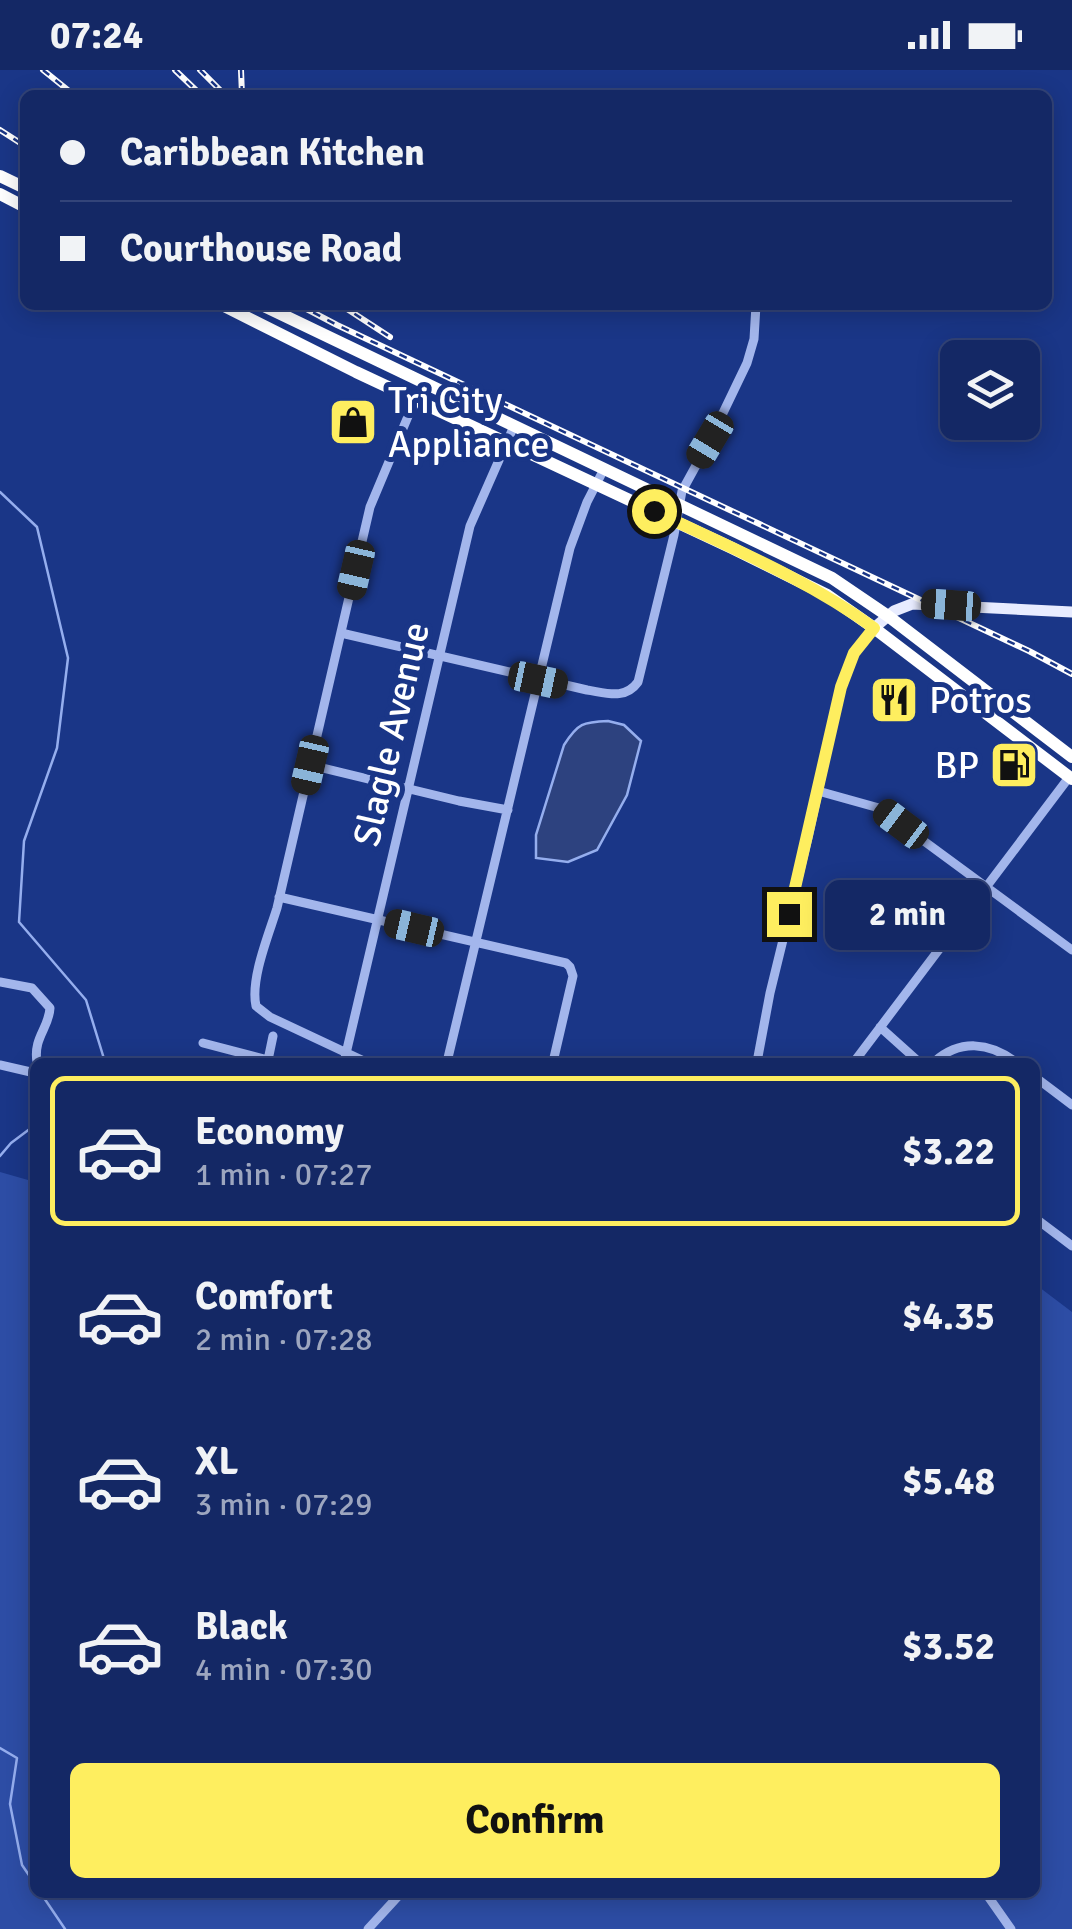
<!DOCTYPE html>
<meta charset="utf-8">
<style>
:root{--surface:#142865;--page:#1d306b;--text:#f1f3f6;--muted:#9da6bf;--line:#334479;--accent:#feee5f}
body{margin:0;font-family:Signika,sans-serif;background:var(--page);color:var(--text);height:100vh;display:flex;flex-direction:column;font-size:38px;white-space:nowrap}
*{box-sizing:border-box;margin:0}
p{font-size:32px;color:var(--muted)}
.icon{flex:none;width:55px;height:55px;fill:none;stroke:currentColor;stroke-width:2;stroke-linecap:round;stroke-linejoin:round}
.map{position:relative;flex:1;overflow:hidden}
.sheet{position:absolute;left:30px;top:988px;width:1010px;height:840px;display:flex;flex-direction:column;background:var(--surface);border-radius:15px;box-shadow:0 5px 25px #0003,0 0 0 2px var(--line)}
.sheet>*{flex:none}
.banner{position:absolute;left:20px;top:20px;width:1032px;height:220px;border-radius:15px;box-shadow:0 5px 25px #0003,0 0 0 2px var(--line);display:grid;align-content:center;height:220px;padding:0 40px;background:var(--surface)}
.fabs{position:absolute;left:940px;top:270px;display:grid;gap:20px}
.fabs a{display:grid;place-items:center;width:100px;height:100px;border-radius:15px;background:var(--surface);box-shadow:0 5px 25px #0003,0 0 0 2px var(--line);font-size:50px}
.end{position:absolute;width:45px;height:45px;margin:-22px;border:12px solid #feee5f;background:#111;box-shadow:0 0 0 5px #111}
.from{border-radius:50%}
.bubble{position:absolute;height:70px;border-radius:15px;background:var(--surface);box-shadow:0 5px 25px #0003,0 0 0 2px var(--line);font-size:32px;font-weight:800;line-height:70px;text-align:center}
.car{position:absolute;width:30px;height:60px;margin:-30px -15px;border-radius:12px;box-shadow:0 0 8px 2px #0007;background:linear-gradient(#222 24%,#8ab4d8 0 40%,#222 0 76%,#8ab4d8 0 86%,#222 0)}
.banner b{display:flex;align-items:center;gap:35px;height:95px;font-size:38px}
.banner b+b{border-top:2px solid var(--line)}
.banner i{width:25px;height:25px;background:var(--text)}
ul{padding:18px 0 0;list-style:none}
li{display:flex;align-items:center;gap:30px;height:150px;margin:0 20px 15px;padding:0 20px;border:5px solid transparent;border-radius:15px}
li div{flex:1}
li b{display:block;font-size:38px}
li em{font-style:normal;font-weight:800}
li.on{border-color:var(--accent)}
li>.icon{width:90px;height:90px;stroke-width:1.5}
.cta{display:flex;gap:20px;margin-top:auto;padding:20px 40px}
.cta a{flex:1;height:115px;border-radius:15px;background:var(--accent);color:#111;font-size:40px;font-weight:800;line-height:115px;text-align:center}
.status{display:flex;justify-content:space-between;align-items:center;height:70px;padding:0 50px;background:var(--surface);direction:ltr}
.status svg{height:28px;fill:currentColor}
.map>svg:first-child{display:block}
</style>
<div class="status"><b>07:24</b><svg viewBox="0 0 49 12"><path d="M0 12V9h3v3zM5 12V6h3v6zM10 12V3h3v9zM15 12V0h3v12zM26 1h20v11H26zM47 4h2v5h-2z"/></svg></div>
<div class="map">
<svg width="1072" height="1859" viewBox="0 0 1072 1859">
<rect width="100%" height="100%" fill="#1a3687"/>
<!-- green -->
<path fill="#2d4da5" d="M0,1102L35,1112V1822H1035V1214L1072,1242V1859H0Z"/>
<!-- water -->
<path fill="#2d427f" stroke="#95aeee" stroke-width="2.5" d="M608,651L624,655L641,671L627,725L597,780L568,792L536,788V765L564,675C578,653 583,652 608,651Z"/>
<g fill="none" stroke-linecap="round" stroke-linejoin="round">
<!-- stream -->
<path stroke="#95aeee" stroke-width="2.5" d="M0,422L37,457L68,588L57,678L24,771L19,852L86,930L105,992
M0,1086L11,1073L35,1055
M0,1678L17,1688L10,1734L22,1795L35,1814
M40,1822L65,1859"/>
<!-- minor -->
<path stroke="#a3b6ec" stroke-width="9" d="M341,563L587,620C607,623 625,630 638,612L674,465L682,421L710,370L747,293L754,269L756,235
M310,695L459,731L508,740
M818,721L879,738L1072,880
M279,827L566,893L570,897L573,906L553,992
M0,912L32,918L50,938C49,958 33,968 37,992
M880,957L919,992
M203,973L268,990L267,992
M268,990L273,966
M344,992L470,456L514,356
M366,992L270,947L256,936C250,909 269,864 277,838L370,437L409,344L426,314
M447,992L570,478L587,432L604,399
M757,992L770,923L808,768L841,617L854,583L874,558
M854,992L1070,706
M934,992C960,969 989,972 1016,992
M0,995L35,1003
M1035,1007L1072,1035
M1035,1148L1072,1176
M985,1822L1011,1859
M368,1859L402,1822"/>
<!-- major -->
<path stroke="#e8ecff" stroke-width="11" d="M874,558L894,541L912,534L1072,542"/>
<!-- highway -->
<path stroke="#fff" stroke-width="12" d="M0,106L25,118
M0,124L25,137
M222,235L356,302L732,478L827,525L874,558L1072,709
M262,235L832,508L888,546L1072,687"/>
<!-- rail casing -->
<g stroke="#fff" stroke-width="6">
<path id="rail" d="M43,0L74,25
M175,0L201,25
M200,0L225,25
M241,0L242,25
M0,60L25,76
M299,235L337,255L1029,581L1072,604
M341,235L390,267"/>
</g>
<!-- rail -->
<use href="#rail" stroke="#1a3687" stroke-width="2.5" stroke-dasharray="8" stroke-linecap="butt"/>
</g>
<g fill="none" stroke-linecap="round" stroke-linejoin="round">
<!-- route -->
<path stroke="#feee5f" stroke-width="12" d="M654,441C729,477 807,509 874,558L854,583L841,617L789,844"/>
</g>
<!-- icons -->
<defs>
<g id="shop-square" transform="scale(2.5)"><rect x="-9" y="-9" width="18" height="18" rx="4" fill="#feee5f" stroke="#1a3687"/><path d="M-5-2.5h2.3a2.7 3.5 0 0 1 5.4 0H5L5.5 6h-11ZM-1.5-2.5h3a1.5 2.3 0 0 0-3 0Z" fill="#111"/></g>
<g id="restaurant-square" transform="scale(2.5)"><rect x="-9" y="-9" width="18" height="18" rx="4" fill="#feee5f" stroke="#1a3687"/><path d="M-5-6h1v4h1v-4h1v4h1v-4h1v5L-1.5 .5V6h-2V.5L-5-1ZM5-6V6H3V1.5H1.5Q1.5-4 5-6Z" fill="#111"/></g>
<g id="fuel-square" transform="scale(2.5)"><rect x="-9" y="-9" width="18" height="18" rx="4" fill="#feee5f" stroke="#1a3687"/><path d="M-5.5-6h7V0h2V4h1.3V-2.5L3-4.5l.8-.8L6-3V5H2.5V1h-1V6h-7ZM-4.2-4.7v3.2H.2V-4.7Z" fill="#111"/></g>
</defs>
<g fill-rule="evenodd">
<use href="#shop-square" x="353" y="352"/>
<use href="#restaurant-square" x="894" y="630"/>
<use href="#fuel-square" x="1014" y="695"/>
</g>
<g text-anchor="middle" stroke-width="10" stroke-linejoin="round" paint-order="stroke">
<!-- poi labels -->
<g font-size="38" fill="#fff" stroke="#1a3687" text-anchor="start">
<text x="388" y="343">Tri City<tspan x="388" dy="44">Appliance</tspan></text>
<text x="929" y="643">Potros</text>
<text x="979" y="708" text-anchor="end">BP</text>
</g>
<!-- street labels -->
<g font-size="38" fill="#fff" stroke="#1a3687">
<text transform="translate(391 664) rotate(-77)" y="13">Slagle Avenue</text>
</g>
</g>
</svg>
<div class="fabs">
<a><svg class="icon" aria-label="layers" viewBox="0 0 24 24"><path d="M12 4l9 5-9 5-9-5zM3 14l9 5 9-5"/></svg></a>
</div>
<i class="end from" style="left:654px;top:441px"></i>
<i class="end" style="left:789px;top:844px"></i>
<div class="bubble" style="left:825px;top:810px;width:165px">2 min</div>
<i class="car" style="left:710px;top:370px;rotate:211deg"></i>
<i class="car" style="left:356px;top:500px;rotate:193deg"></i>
<i class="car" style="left:951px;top:535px;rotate:274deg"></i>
<i class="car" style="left:538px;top:610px;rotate:102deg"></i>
<i class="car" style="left:310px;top:695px;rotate:193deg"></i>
<i class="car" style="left:901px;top:754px;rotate:307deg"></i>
<i class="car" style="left:414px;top:858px;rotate:283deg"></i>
<div class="banner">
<b><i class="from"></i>Caribbean Kitchen</b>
<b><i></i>Courthouse Road</b>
</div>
<section class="sheet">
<ul>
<li class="on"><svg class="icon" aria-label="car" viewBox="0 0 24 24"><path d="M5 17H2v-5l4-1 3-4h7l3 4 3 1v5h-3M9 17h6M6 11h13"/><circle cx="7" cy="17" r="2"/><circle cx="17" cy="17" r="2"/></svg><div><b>Economy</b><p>1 min · 07:27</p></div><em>$3.22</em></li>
<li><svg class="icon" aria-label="car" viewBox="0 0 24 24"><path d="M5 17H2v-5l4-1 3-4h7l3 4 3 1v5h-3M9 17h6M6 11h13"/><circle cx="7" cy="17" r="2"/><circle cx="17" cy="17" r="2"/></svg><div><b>Comfort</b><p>2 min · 07:28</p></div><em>$4.35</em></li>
<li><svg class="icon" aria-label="car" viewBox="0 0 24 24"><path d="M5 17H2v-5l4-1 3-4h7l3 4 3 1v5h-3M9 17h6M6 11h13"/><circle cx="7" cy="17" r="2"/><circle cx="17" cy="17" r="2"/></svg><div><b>XL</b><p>3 min · 07:29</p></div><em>$5.48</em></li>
<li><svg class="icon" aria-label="car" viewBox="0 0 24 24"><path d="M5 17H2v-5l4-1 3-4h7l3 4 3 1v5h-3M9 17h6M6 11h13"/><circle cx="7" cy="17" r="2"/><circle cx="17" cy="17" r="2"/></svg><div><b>Black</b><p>4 min · 07:30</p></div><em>$3.52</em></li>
</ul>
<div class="cta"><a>Confirm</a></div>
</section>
</div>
